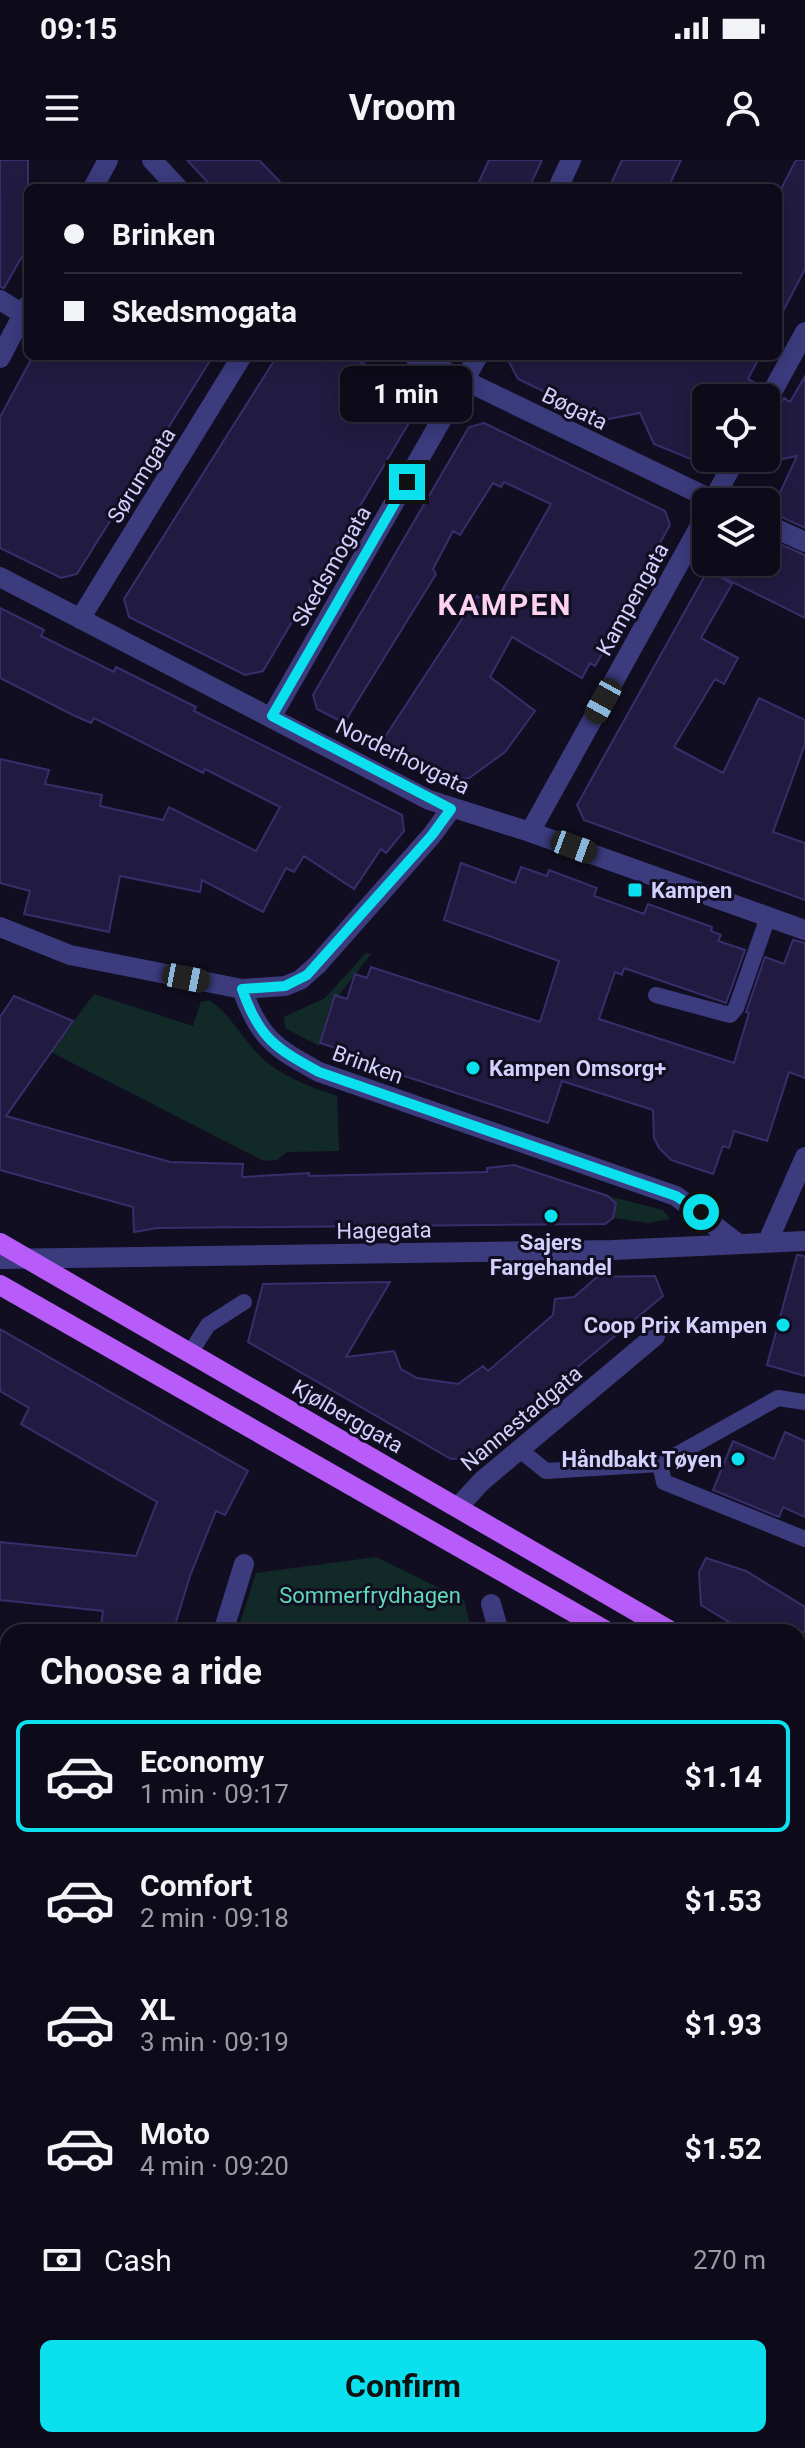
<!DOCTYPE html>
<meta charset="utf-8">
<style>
:root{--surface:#0d0a19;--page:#1b1826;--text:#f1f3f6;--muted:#9a9aa2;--line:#2d2b38;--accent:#0be0ee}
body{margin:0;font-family:Roboto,sans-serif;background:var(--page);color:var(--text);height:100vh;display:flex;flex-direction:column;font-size:30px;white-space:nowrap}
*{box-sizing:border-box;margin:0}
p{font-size:26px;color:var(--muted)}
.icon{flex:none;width:44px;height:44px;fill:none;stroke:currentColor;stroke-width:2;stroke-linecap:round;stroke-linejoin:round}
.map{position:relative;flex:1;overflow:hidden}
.details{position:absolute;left:0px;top:1464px;width:806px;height:824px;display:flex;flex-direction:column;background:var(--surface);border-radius:24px 24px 0 0;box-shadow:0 4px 20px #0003,0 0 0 2px var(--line)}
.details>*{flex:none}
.banner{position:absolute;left:24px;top:24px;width:758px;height:176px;border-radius:12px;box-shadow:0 4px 20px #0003,0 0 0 2px var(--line);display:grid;align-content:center;height:176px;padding:0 40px;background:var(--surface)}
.buttons{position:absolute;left:692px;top:224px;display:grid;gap:16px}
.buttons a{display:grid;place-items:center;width:88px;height:88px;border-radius:12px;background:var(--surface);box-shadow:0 4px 20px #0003,0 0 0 2px var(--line);font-size:40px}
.end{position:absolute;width:36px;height:36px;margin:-18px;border:10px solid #0be0ee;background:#111;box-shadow:0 0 0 4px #111}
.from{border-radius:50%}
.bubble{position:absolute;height:56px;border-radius:12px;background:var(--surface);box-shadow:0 4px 20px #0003,0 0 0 2px var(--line);font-size:26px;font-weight:700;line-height:56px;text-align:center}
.car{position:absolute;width:24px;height:48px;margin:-24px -12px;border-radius:10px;box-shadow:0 0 6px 2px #0007;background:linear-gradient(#222 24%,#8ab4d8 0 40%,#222 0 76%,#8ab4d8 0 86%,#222 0)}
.banner b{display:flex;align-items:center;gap:28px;height:76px;font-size:30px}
.banner b+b{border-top:2px solid var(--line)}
.banner i{width:20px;height:20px;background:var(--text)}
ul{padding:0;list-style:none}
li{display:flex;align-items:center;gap:24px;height:112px;margin:0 16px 12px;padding:0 24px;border:4px solid transparent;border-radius:12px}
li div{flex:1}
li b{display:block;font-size:30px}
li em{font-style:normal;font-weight:700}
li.current{border-color:var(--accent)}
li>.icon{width:72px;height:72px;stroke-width:1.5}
h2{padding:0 40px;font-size:36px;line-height:96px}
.pay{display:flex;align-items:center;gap:20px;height:88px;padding:0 40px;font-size:30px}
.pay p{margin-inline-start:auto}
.primary-button{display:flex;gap:16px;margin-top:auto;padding:16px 40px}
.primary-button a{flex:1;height:92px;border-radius:12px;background:var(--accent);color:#111;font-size:32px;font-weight:700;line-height:92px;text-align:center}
.status{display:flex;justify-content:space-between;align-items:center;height:56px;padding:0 40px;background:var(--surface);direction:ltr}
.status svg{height:22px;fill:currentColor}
header{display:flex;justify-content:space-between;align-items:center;height:104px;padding:0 40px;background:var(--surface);font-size:36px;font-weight:700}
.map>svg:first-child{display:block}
</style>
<div class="status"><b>09:15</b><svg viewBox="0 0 49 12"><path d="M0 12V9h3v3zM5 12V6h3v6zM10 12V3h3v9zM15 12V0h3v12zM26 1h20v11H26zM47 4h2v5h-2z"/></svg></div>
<header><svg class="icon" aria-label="menu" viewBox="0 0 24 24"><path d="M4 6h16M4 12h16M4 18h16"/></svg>Vroom<svg class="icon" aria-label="person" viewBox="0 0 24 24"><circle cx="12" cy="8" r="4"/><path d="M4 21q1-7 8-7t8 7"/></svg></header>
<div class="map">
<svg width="805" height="2288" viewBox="0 0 805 2288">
<rect width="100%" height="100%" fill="#110e21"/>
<!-- green -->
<path fill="#112a28" d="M366,793L371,794L329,848L319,886L285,868L284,857L325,838Z
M94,834L193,866L201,842L209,840C229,853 239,873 255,891C277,915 308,926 337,936L339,991L287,992L277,1000L264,1001L51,892Z
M608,1036L663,1050L670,1059L649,1063L613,1058L616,1044Z
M376,1397L464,1440L472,1472H237L256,1413Z"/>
<!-- building -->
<path fill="#211b41" stroke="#382e6c" stroke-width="2" d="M0,0H28V86L4,128L0,127Z
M187,0H259L286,28H213Z
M489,0H542L529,28H476Z
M622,0H681L668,28H609Z
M796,0H805V109L778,161V35Z
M33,196H213L77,414L61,418L0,388V257Z
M277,196H348L416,229L407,242L420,244L263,511L245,515L129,457L124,439Z
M506,196H760L748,219L761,226L754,238H706V295L693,300L654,284L640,253L603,260L518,219Z
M805,216V368L771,352L797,296L754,305L758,298H766V283L774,270L766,273V256L773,254L784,238L790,242Z
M484,263L665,351L670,365L637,424L641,426L595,506L590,503L582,518L512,477L490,517L535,551L505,592L469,618L453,619L381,583L477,436L494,445L551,344L504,322L501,327L493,323L460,375L453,371L433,409L436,414L344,563L317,549L313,535L469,267Z
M766,378L805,395V458L694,403L766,402Z
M708,410L732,424L701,478L738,498L724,524L715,519L674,587L723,613L759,538L805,560V584L773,672L805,683V740L584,660L577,645Z
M0,448L44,470L41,476L114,512L116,507L196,547L194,551L402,655L404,671L386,693L381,689L354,729L304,696L294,712L286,708L263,752L202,720L200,732L120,716L109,772L24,754L30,731L0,723V599L49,610L45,624L102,635L100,646L163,660L169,647L256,691L280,647L205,609L203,613L94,558L91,563L73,555L0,518Z
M461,703L515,723L521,707L547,716L549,710L597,728L594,736L644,754L648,744L712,767L711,771L721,775L718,781L745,790L726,843L624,808L622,815L615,812L599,859L734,903L749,853L746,852L765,797L784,804L793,780L805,783V918L789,912L767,981L734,971L729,988L723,986L713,1014L671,1000L659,988L654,978L653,950L562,921L548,963L337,894L339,889L320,883L335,835L347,839L355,814L367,818L371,807L540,862L559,801L444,760Z
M14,836L73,861L6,956L170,1002L243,1004L242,1017L309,1013V1016L487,1012V1008L514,1005L608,1036L616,1044L613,1058L605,1064L157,1068L134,1072L133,1047L0,1010V857Z
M797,1095L805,1096V1216L767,1205Z
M655,1116L663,1136L468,1298L451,1299L248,1182L263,1124L390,1122L346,1197L394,1191L401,1209L417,1218L458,1224L483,1206L488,1211L553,1155L555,1139L574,1137L597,1117Z
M0,1169L248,1311L225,1355L216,1351L190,1416L173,1472H100L103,1451L0,1440V1382L136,1396L157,1342L21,1264L29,1248L0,1231Z
M785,1272L805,1281V1357L783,1347L779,1357L713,1330L733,1281L774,1299Z
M706,1398L746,1411L805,1447V1472H745L701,1445L699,1412Z"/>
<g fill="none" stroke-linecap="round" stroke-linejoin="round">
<!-- lane -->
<path stroke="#3b3b7e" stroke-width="16" d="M656,835L730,855L736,848L768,757
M190,1193L208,1165L244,1142
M520,1290L546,1311L660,1304L778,1238L805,1242
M660,1304L664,1322L805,1379
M0,1653L8,1654
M0,1695L8,1694
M798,2063L805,2065
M563,2280L567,2288"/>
<!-- street -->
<path stroke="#3b3b7e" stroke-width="20" d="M152,0L178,28
M93,28L108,0
M558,28L571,0
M0,140L23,154
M414,196L717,342
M0,198L28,145
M766,243L805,172
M712,342L736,298
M766,364L805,382
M0,417L429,640L530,672L805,770
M80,459L242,196
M272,556L478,196
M530,672L706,355
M0,767L70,795L242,829L285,826L300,820L317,805L432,675L451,649
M242,829C259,878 275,888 319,912L676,1036L737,1083
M768,1081L805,997
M0,1099L613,1090L805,1081
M458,1347L482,1321L655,1176
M491,1444L499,1472
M223,1472L244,1404
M0,1515L8,1516
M798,1704L805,1703
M0,1826L8,1825
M147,2280L150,2288
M707,2280L709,2288
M29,2288L53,2280"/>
<!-- primary -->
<path stroke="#b75cf8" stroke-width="20" d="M0,1083L672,1472
M0,1125L608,1472
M798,1547L805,1551
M798,1583L805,1587"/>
</g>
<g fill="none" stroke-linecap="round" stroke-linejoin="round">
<!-- route -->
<path stroke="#0be0ee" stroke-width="10" d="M407,322L272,556L451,649L432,675L307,815L285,826L242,829C259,878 275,888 319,912L676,1036L701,1052"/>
</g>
<!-- markers -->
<g fill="#0be0ee" stroke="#110e21" stroke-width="3">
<rect x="627" y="722" width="16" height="16" rx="4"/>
<circle cx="473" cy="908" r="8"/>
<circle cx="551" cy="1056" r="8"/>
<circle cx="783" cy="1165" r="8"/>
<circle cx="738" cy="1299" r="8"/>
</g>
<g text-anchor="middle" stroke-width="6" stroke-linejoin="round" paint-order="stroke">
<!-- street labels -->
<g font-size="22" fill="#d3d0fd" stroke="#110e21">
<text transform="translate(575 248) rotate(26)" y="8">Bøgata</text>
<text transform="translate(141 315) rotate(-58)" y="8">Sørumgata</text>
<text transform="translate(331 406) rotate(-60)" y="8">Skedsmogata</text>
<text transform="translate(632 439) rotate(-61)" y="8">Kampengata</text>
<text transform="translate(403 596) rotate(26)" y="8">Norderhovgata</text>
<text transform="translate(368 904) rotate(20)" y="8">Brinken</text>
<text transform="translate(384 1070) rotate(-1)" y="8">Hagegata</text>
<text transform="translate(348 1256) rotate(30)" y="8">Kjølberggata</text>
<text transform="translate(521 1258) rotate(-40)" y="8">Nannestadgata</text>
</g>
<!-- poi labels -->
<g font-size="22" font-weight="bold" fill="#d3d0fd" stroke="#110e21" text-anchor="start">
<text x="651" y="738">Kampen</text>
<text x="489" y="916">Kampen Omsorg+</text>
<text x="551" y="1090" text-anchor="middle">Sajers<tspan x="551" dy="25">Fargehandel</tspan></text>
<text x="767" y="1173" text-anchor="end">Coop Prix Kampen</text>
<text x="722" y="1307" text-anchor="end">Håndbakt Tøyen</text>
</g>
<!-- park labels -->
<g font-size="22" fill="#5fd9b6" stroke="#110e21">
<text x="370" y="1443">Sommerfrydhagen</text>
</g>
<!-- district labels -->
<g font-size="30" font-weight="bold" letter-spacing="2" fill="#fdd2ef" stroke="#110e21">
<text x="505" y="455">KAMPEN</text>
</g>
</g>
</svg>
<div class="buttons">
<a><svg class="icon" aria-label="locate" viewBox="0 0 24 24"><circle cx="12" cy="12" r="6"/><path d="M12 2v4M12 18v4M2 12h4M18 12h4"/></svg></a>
<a><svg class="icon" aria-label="layers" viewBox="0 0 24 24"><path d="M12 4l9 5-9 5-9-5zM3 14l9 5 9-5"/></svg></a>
</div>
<i class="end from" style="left:701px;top:1052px"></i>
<i class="end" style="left:407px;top:322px"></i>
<div class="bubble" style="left:340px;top:206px;width:132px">1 min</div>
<i class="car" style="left:603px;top:541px;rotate:209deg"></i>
<i class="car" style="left:574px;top:687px;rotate:110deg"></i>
<i class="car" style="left:186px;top:818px;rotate:101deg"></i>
<div class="banner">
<b><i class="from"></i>Brinken</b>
<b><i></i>Skedsmogata</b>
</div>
<section class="details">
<h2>Choose a ride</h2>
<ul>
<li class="current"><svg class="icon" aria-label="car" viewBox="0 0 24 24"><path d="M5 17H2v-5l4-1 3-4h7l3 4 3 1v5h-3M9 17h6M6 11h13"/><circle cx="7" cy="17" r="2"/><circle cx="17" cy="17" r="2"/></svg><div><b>Economy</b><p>1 min · 09:17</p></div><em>$1.14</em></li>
<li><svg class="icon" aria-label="car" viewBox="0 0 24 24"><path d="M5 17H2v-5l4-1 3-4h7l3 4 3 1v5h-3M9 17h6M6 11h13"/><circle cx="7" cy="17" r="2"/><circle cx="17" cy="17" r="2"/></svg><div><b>Comfort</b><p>2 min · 09:18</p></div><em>$1.53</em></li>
<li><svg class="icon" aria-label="car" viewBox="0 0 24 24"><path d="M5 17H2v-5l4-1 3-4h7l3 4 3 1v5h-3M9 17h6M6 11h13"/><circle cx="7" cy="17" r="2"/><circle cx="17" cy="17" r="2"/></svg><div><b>XL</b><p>3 min · 09:19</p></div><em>$1.93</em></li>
<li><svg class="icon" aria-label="car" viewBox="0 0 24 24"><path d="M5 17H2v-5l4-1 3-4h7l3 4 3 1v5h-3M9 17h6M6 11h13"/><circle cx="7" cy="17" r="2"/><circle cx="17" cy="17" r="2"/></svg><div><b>Moto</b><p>4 min · 09:20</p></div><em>$1.52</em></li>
</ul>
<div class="pay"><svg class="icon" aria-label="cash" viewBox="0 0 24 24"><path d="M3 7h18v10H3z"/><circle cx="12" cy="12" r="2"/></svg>Cash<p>270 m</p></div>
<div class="primary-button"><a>Confirm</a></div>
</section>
</div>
